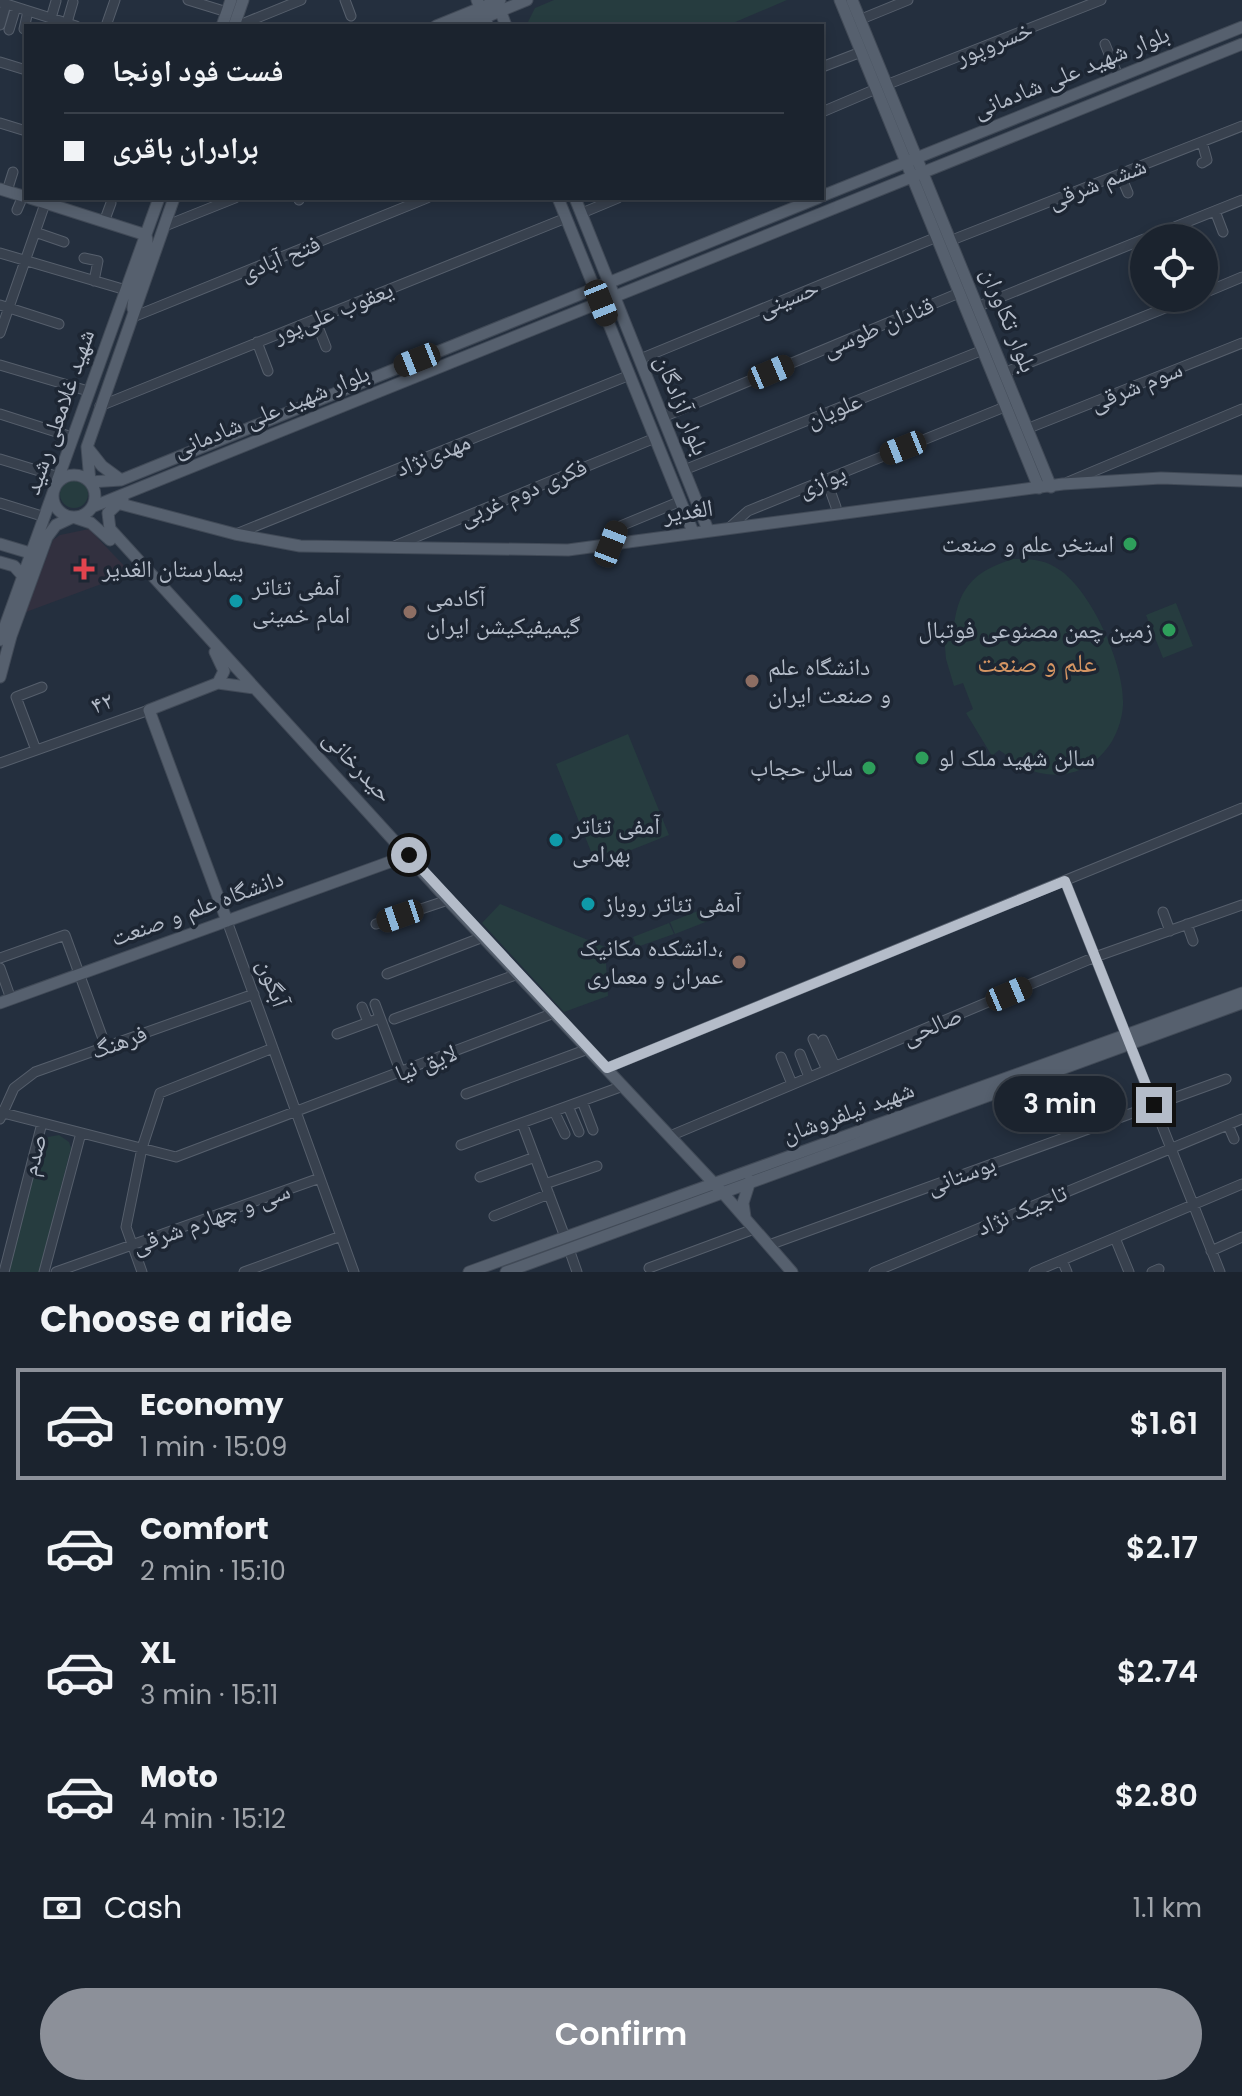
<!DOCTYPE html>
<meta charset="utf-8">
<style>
:root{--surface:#1b232e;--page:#242b36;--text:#f1f3f6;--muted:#a0a4aa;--line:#39404a;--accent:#8c9099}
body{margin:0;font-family:Poppins,"Noto Naskh Arabic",sans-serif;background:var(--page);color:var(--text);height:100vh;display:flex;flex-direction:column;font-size:30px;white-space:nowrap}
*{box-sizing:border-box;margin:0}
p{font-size:26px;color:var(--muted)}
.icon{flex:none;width:44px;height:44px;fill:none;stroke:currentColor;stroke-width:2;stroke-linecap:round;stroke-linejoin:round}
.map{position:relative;height:1272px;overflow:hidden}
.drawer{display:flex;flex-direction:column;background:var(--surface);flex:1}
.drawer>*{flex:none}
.guide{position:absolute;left:24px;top:24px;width:800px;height:176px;border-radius:0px;box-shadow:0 4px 12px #0003,0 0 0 2px var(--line);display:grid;align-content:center;height:176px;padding:0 40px;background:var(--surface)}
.fabs{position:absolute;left:1130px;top:224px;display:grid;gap:16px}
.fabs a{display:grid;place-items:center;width:88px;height:88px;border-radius:50%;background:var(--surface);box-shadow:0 4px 12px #0003,0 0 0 2px var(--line);font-size:40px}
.end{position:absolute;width:36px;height:36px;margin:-18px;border:10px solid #b4bcc9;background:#111;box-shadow:0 0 0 4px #111}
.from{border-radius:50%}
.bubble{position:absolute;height:56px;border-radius:28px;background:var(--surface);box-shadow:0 4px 12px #0003,0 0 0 2px var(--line);font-size:26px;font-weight:600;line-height:56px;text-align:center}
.car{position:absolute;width:24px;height:48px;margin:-24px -12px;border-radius:10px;box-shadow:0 0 6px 2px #0007;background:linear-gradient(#222 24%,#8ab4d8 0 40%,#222 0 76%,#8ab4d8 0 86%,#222 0)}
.guide b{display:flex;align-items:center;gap:28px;height:76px;font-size:30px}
.guide b+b{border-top:2px solid var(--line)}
.guide i{width:20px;height:20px;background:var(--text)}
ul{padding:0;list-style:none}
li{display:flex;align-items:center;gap:24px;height:112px;margin:0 16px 12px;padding:0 24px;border:4px solid transparent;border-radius:0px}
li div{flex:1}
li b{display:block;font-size:30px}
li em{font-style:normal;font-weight:600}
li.current{border-color:var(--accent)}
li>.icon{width:72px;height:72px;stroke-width:1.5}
h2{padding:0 40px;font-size:36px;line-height:96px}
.pay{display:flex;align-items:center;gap:20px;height:88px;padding:0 40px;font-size:30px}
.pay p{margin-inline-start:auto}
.cta{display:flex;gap:16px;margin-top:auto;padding:16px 40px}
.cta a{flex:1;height:92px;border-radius:48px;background:var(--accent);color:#fff;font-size:32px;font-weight:600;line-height:92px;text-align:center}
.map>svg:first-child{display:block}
</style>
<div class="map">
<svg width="1242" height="1272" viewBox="0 0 1242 1272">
<rect width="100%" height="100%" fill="#242f3e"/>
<!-- medical -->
<path fill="#32303f" d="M89,529L131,573L26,612L53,540L60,535Z"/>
<!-- green -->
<path fill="#263c3f" d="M554,0H787L726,26H526L535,8Z
M60 494a14 14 0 1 1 28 0a14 14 0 1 1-28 0Z
M1013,559C1028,559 1042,559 1055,567C1090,586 1125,665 1123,705C1120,750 1082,785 1036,772C1022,768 1011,758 999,750L992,756L966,713L973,709L963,683L954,686L946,659L944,635L953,634C957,590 971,572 1013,559Z
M1176,603L1193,646L1163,658L1146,615Z
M628,734L669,835L596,864L556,764Z
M500,904L605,947L608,996L564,1012L482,923Z
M703,909L708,921L675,934L670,922Z
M669,923L674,934L637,947L633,937Z
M59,1135L69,1142L71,1148L39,1272H8L43,1143L48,1137Z"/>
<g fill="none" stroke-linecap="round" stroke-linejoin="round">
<!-- minor casing -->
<g stroke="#565f6c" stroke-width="11">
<path id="minor" d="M188,0L227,12
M345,0L351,16
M0,2L76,26
M51,18L56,1
M859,20L908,0
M0,25L6,4
M66,26L73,2
M106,26L115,0
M237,26L301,0
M24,29L28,11
M9,30L16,7
M1105,44L1118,76
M0,62L26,70
M822,67L861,52
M886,85L1101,0
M822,112L876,89
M0,123L26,131
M1202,142L1207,160L1202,163
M1120,174L1128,193
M7,191L13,172
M298,198L299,200
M17,210L23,196
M1215,211L1223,232
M582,213L618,198
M104,222L111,203
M165,226L235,198
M35,232L64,242
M1147,238L1242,200
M952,240L1242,126
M0,253L126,290
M84,258L98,261L94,281
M1204,293L1242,277
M0,305L59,324
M979,306L1144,239
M133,317L427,198
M315,319L326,347
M0,333L47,198
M257,342L268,371
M640,359L937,237
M0,365L88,391
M1006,372L1190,298
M100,406L566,218
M0,414L72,437
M663,417L959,293
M1029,428L1242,343
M0,459L59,477
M684,470L983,350
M826,479L836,507
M1068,482L1242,409
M0,503L45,517
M730,527L748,511L1007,406
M236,534L630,375
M611,544L618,527L681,501
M392,547L655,438
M36,750L16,697L42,687
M0,763L149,710
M1065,881L1220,1272
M1163,912L1170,931
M227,921L354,1272
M376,924L448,900
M1187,924L1193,941
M0,958L65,935L106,1047
M0,968L11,999
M387,974L483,937
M375,1004L401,1073
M362,1007L368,1022
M394,1019L518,974
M337,1034L380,1018
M813,1039L827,1070
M823,1040L835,1066
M800,1054L809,1077
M781,1057L792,1084
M607,1068L1242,808
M466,1094L588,1049
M582,1101L593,1130
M568,1106L579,1132
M554,1111L565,1134
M0,1112L176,1157L554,1013
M0,1119L14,1088L35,1072L254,994
M522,1123L565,1237
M1228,1125L1234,1139
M670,1136L1095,957L1242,905
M461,1145L623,1086
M480,1177L535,1157
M545,1184L597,1166
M494,1216L549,1194
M1115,1238L1129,1272
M769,1245L1226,1079
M569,1249L577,1272
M1211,1251L1242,1237
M1062,1260L1067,1272
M649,1268L754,1229
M4,1272L42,1123
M44,1272L81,1133
M56,1272L320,1178
M142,1272L126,1227L142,1148L160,1093L273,1048
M244,1272L341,1236
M874,1272L1242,1119
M1034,1272L1242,1184
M1152,1272L1159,1269"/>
</g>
<!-- major casing -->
<g stroke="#414a57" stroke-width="13">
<path id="major" d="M477,0L488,26
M840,0L1039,488
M852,0L1051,487
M498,4L506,26
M222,26L231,0
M234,26L243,0
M436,26L500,0
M464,26L527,0
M0,189L26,197
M822,196L1242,27
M30,198L146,235C152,260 133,283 133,309
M174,198L87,447L90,482L121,480L818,198
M558,198L693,532
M575,198L708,530
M87,447L102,466L121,480
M53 496a21 21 0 1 1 42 0a21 21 0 1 1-42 0Z
M123,499L108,513L110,529L448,900L722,1192L792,1272
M117,503L235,534L300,546L568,550L1063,484L1161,478L1242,481
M92,507L1242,44
M0,544L30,553
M0,562L14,566L22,575
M0,640L159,198
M215,652L224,671L218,683
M0,677L11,636L47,537L56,525L73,517L91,523L110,540
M227,921L149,710L218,683L254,688
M0,1003L409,855
M745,1217L743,1203L750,1181
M469,1272L1242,993
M506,1272L1242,1003"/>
</g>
<!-- minor -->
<use href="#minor" stroke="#38414e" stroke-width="9"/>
<!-- major -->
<use href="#major" stroke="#56606e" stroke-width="11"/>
</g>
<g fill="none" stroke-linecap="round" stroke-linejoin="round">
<!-- route -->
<path stroke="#b4bcc9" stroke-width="10" d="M409,855L607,1068L1065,881L1154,1105"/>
</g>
<!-- markers -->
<g fill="#2e9e5b" stroke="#1d2633" stroke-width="3">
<circle cx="1130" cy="544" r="8"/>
<circle cx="1169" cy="630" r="8"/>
<circle cx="922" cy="758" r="8"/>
<circle cx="869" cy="768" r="8"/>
</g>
<path fill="#e0444e" stroke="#1d2633" stroke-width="3" d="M80 557h8v8h8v8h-8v8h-8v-8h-8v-8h8z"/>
<g fill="#0f9aa8" stroke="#1d2633" stroke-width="3">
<circle cx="236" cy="601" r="8"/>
<circle cx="556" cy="840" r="8"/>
<circle cx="588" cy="904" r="8"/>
</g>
<g fill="#8d6e63" stroke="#1d2633" stroke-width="3">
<circle cx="410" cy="612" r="8"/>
<circle cx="752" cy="681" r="8"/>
<circle cx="739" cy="962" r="8"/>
</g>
<g text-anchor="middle" stroke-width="7" stroke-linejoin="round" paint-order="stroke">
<!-- street labels -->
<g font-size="24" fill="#b4bcc9" stroke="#1d2633">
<text transform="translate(994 43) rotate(-22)" y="8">خسروپور</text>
<text transform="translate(1071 72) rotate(-22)" y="8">بلوار شهید علی شادمانی</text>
<text transform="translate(1097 183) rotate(-21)" y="8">ششم شرقی</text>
<text transform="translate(280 258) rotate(-22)" y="8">فتح آبادی</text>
<text transform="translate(788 298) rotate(-22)" y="8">حسینی</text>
<text transform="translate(333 312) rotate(-22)" y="8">یعقوب علی‌پور</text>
<text transform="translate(1009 320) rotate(68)" y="8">بلوار تکاوران</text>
<text transform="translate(878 327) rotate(-23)" y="8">قنادان طوسی</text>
<text transform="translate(1136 386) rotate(-22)" y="8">سوم شرقی</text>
<text transform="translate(682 405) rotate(68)" y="8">بلوار آزادگان</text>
<text transform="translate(834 410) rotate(-22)" y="8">علویان</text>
<text transform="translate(271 411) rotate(-22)" y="8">بلوار شهید علی شادمانی</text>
<text transform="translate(59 412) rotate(-71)" y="8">شهید غلامعلی رشید</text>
<text transform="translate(433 455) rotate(-22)" y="8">مهدی‌نژاد</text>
<text transform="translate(822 481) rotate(-22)" y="8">پوازی</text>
<text transform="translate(523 492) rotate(-23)" y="8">فکری دوم غربی</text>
<text transform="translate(688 511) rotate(-8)" y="8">الغدیر</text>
<text transform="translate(102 703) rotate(-20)" y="8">۴۲</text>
<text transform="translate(358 766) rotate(47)" y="8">حیدرخانی</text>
<text transform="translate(197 908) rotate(-20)" y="8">دانشگاه علم و صنعت</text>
<text transform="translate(273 983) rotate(70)" y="8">آبگون</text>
<text transform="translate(932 1026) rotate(-23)" y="8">صالحی</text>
<text transform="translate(119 1042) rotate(-20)" y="8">فرهنگ</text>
<text transform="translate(426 1063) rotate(-21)" y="8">لایق نیا</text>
<text transform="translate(848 1112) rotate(-20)" y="8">شهید نیلفروشان</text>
<text transform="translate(34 1155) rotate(-76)" y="8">صدم</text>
<text transform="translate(961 1175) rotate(-20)" y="8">بوستانی</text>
<text transform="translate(1022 1210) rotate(-23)" y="8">تاجیک نژاد</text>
<text transform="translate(211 1218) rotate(-20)" y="8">سی و چهارم شرقی</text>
</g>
<!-- poi labels -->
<g font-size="24" fill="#b4bcc9" stroke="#1d2633" text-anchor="start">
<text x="1114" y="552" text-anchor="end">استخر علم و صنعت</text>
<text x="102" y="577">بیمارستان الغدیر</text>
<text x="252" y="595">آمفی تئاتر<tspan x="252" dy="28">امام خمینی</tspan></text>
<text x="426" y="606">آکادمی<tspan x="426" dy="28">گیمیفیکیشن ایران</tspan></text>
<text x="1153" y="638" text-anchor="end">زمین چمن مصنوعی فوتبال</text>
<text x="768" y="675">دانشگاه علم<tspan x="768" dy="28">و صنعت ایران</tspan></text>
<text x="938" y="766">سالن شهید ملک لو</text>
<text x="853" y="776" text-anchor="end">سالن حجاب</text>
<text x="572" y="834">آمفی تئاتر<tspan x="572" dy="28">بهرامی</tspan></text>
<text x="604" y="912">آمفی تئاتر روباز</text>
<text x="723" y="956" text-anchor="end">دانشکده مکانیک،<tspan x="723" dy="28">عمران و معماری</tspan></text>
</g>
<!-- neighbourhood labels -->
<g font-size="26" fill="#d59563" stroke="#1d2633">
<text x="1037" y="672">علم و صنعت</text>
</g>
</g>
</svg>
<div class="fabs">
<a><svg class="icon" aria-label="locate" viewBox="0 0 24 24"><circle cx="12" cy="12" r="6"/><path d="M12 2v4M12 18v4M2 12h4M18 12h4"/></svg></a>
</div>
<i class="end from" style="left:409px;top:855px"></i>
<i class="end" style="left:1154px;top:1105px"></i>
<div class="bubble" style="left:994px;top:1076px;width:132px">3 min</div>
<i class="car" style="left:601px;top:303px;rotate:158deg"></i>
<i class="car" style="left:417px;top:360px;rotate:248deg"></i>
<i class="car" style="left:771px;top:372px;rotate:67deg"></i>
<i class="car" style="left:903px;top:448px;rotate:248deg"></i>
<i class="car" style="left:611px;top:544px;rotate:21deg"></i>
<i class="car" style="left:400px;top:916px;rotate:251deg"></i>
<i class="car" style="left:1009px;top:994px;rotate:67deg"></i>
<div class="guide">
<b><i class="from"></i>فست فود اونجا</b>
<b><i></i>برادران باقری</b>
</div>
</div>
<section class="drawer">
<h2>Choose a ride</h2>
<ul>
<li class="current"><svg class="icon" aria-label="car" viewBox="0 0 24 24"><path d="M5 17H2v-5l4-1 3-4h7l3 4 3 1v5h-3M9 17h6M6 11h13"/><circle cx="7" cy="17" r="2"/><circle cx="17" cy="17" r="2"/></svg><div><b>Economy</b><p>1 min · 15:09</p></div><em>$1.61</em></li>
<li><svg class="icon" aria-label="car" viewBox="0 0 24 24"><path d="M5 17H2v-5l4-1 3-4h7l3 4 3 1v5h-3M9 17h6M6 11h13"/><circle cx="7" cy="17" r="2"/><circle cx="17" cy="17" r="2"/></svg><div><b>Comfort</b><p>2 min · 15:10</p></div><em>$2.17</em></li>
<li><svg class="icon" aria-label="car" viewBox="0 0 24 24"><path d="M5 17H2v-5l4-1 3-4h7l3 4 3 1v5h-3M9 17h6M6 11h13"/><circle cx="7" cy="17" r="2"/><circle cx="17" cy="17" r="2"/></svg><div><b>XL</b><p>3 min · 15:11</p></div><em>$2.74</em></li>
<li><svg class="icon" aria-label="car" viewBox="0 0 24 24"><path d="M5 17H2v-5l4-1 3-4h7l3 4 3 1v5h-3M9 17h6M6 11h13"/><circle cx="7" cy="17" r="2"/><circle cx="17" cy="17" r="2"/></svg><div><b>Moto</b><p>4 min · 15:12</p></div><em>$2.80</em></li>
</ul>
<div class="pay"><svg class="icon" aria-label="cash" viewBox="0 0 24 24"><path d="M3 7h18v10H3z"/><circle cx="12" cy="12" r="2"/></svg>Cash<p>1.1 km</p></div>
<div class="cta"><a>Confirm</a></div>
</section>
